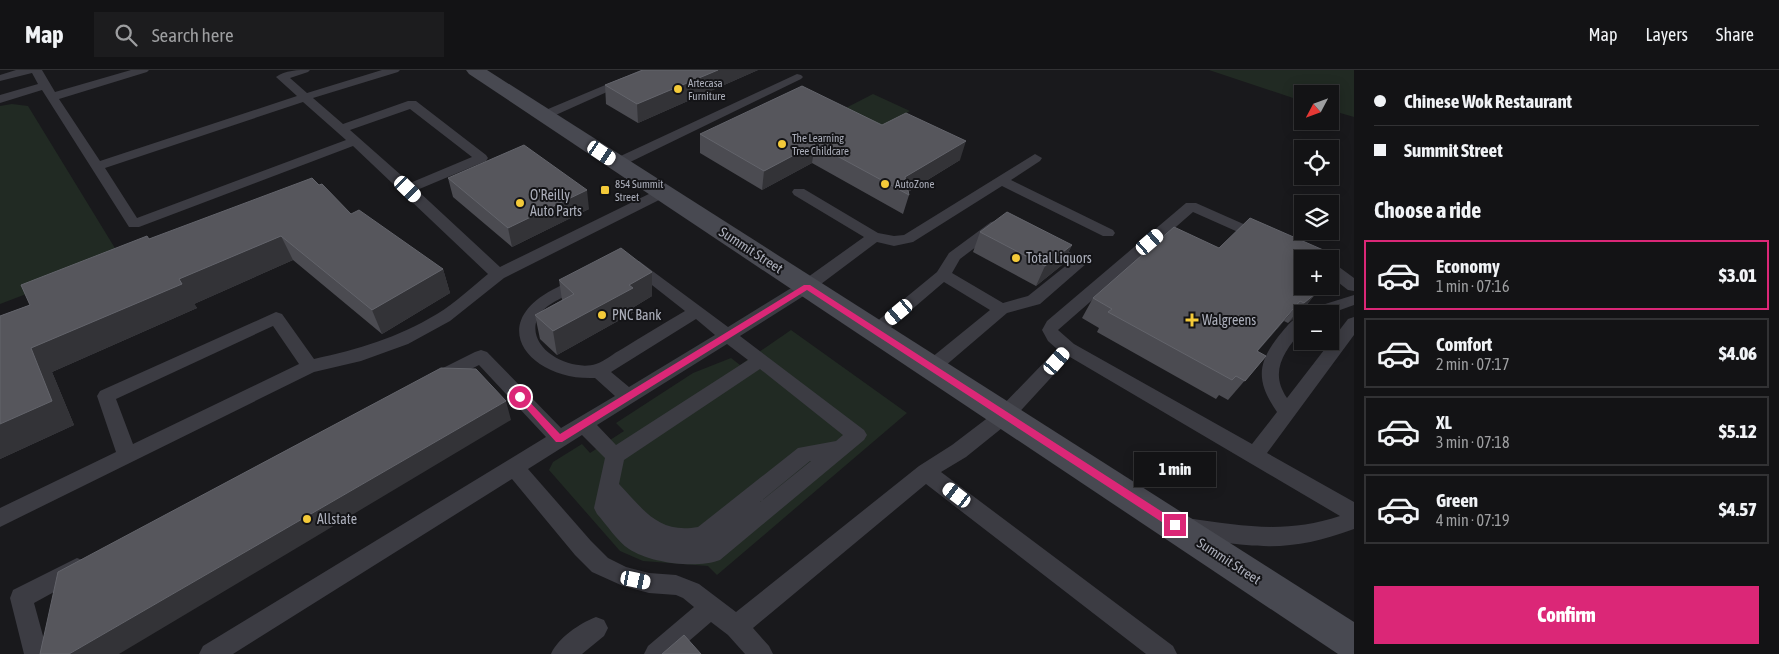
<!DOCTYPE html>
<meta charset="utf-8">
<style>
:root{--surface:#131315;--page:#1c1c1e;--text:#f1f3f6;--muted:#9d9ea0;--line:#323234;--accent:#db2777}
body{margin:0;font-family:"Asap Condensed",sans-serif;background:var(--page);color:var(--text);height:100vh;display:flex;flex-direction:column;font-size:19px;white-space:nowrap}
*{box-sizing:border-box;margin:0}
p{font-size:16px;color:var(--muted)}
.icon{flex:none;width:28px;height:28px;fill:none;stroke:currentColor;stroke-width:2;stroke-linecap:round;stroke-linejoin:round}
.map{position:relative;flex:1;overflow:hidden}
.side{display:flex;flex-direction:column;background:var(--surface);width:425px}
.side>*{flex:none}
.banner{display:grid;align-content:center;height:110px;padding:0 20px;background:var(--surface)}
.needle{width:32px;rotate:229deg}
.controls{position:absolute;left:1294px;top:15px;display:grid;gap:10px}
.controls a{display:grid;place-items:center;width:45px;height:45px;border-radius:0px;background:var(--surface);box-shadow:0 2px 12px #0003,0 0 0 1px var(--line);font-size:25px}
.end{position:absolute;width:22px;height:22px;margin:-11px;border:6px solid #db2777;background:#fff;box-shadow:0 0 0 2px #fff}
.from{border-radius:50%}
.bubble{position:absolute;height:35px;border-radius:0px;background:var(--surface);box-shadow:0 2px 12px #0003,0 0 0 1px var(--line);font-size:16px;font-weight:800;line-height:35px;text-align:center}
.car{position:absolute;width:15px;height:30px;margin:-15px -8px;border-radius:6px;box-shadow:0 0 4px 1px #0007;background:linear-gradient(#fff 24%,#345 0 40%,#fff 0 76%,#345 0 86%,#fff 0)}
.banner b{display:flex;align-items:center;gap:18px;height:48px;font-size:19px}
.banner b+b{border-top:1px solid var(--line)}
.banner i{width:12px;height:12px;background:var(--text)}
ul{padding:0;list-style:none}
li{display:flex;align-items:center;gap:15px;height:70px;margin:0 10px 8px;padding:0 10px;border:2px solid var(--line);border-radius:0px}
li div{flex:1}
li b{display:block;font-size:19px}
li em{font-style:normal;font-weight:800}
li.selected{border-color:var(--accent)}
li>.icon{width:45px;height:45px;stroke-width:1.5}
h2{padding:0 20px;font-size:22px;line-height:60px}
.cta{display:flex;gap:10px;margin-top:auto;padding:10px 20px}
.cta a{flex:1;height:58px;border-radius:0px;background:var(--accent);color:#fff;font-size:20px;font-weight:800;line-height:58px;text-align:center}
header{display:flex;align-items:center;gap:30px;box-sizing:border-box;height:70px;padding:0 25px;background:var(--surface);border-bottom:1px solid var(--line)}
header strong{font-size:24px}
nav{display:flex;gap:28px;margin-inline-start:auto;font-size:18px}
.search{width:350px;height:45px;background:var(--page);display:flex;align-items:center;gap:12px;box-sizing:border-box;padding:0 18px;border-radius:0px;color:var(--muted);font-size:19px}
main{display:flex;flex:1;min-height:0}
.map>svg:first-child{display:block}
</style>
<header>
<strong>Map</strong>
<div class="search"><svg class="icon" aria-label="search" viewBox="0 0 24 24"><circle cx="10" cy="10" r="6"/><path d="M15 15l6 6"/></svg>Search here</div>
<nav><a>Map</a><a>Layers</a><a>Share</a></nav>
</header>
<main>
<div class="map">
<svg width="1354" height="584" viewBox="0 0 1354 584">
<rect width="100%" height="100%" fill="#19191c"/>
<!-- green -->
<path fill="#212a23" d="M1209,0H1354V47L1330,40V24H1302V31Z
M873,24L910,41L875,60L838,42Z
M12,34L28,36L121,188L0,234V36Z
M791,260L907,343L717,505L708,496L643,491L620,481L549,400L553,392L582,374L590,383L624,361L616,353L693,303L731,288L740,295Z"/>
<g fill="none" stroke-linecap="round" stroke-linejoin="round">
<!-- lane -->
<path fill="#3c3c43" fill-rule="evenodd" d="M16,0H42L55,22L131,0H149L147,2L59,29L100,91L297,26L276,7C285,0 298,0 310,0L308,2L290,8L307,23L382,0H400L398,2L313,28L343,54L408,31H416L486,85L488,88L486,91L417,120L500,197L657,120H667L669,123L667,126L504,208L450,251L408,274L361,291L314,302L0,457V438L116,382L97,326L100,321L276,242L282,244L314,289C359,279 397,268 437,244C455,233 472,217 488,204L353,76L139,157H129L42,20L0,33V25L38,14L32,3L0,11V5ZM303,32L346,70L137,148L105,98ZM410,39L472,87L410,113L350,60ZM273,256L299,294L133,374L116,329Z
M641,0H656L549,48H541L539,45L541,42Z
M797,4L801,5L803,7L801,9L622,96L617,97L610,93L612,90Z
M1035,84L1042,88L1040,91L1011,110L1113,160L1115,163L1113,166H1103L1002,116L913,172L894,176L877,172L813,220L740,266L864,360L867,365L864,370L720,490C696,499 650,493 629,479C618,472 606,454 597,444L594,438L605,388L582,365L528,399L591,471L608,488L626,497L649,503L676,505L699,514L736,542L919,396L952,375L998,340L1057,279L1048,271L1042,260L1047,251L1186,133H1196L1266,164L1268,167L1266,170H1256L1193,142L1058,260L1074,274L1252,374L1277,342C1255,310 1257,292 1282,262C1288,255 1294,247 1302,245V261C1284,281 1269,302 1287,328L1348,249L1354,247V265L1267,383L1354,432V459C1305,477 1273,480 1221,472C1207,469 1193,468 1180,464L1176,457L1180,450L1187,448C1242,456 1286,464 1340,446L1070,287L1012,350L966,387L941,402L1173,576L1177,584H1146L926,414L753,558L769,576L773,584H745L728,565L711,552L674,584H644L648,576L694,537L683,528L676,525L649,523L623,516L592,502L575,485L512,409L233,584H199L203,576L546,367L479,295L437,316L431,314L428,309L431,304L475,282L481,280L487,282L561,358L615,326L595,308C530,311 482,253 558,217C567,212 576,206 587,208L589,212L587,216C573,223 542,234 537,249C526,280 572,302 596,294C605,291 614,283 622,279C643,266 664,253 685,241L629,197L626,194L629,191H639L728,257L801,212L864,167L794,125L792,122L794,119H804L878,163L894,166L904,165ZM696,249L715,265L629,317L611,302ZM727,274L748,290L616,375L597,355ZM760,299L843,365L836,371L798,378L698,457C658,464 644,440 619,414L624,390ZM810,391H811L760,432Z
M996,151L1001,152L1003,155L1001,158L960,189L952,203L1003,233L1028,226L1068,194L1041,178L1039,175L1041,172H1051L1084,190L1087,193L1040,234L1007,243L938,302L932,303L926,302L923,297L926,292L990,240L944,212L882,265L876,267L870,265L868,261L870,257L937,202L949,183L991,152Z
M1330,193L1335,194L1354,208V221L1348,220L1330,206Z
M1354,225V235L1329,244H1304L1306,240Z
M77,488L85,491L88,498L85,505L34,533L48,584H24L10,528L13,520Z
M596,547L604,550L608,558L604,566L582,584H551C558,568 580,553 596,547Z"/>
<!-- secondary -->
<path fill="#484951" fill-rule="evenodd" d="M466,0H487L1354,552V584H1338L469,4Z"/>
</g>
<!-- wall -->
<path fill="#4b4b51" d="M643,0H758L638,53L606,34L605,15Z
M882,55L960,90L908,122L909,125L903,144L812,93L762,120L700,83V64Z
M448,108L589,139L512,177L453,127Z
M319,115L351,144L443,199L450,223L382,264L293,190L194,234L197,238L52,302L74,355L0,389V246L30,235L149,169Z
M980,162L1072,175L1062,195L1036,216L973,182Z
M1219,178L1302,189L1322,216L1299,244L1288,253L1284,251L1257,282L1266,286L1228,330L1219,325L1216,329L1097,262L1099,258L1082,248L1093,228Z
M652,202V226L634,237V242L557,285L540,269L535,245L562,230L559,210Z"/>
<!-- shaded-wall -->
<path fill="#333337" d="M718,0H758L638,53L637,34Z
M966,71L960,90L906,123L905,107Z
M815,74L812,93L762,120L764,101Z
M587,120L589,139L512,177L508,158Z
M281,166L293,190L194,234L179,209Z
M1072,175L1062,195L1036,216L1045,196Z
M443,199L450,223L382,264L372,240Z
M652,202V226L634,237V242L557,285L553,261L629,215Z
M182,214L197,238L52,302L74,355L0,389V354L31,278Z
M1322,216L1299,244L1288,253L1304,233Z
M1300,231L1284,251L1240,301L1257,281Z
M506,331L511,350L119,584H69Z"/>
<!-- building -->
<path fill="#56565c" stroke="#63646b" d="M643,0H718L637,34L605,15Z
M802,16L882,55L906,43L966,71L905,107L909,125L815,74L764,101L700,64Z
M524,75L587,120L508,158L448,108Z
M312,108L319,115L322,114L351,144L359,140L443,199L372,240L281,166L179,209L182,214L31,278L52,331L0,354V246L30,235L21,215L147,166L149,169Z
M1007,142L1072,175L1045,196L980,162Z
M1250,148L1337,186L1330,194V189H1302V216H1322L1315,224L1304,233L1300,231L1257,281L1266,286L1245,311L1236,306L1232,310L1108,242L1112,239L1093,228L1174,157L1219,178Z
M621,178L652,202L629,215L633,218L553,261L535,245L574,224L559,210Z
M441,298L476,299L506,331L69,584H40L58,502Z
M684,565L701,584H662Z"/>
<!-- route -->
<path fill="#db2777" d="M804,215H810L1178,452V458H1171L807,220L562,372H556L516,327L517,325H523L560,364Z"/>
<!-- markers -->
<g fill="#f4ca39" stroke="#141417" stroke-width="2">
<circle cx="678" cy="19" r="5"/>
<circle cx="782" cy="74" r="5"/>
<circle cx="885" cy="114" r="5"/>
<rect x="600" y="115" width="10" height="10" rx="2.5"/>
<circle cx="520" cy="133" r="5"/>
<circle cx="1016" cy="188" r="5"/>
<circle cx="602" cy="245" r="5"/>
<path d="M1189.5 242.5h5v5h5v5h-5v5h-5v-5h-5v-5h5z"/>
<circle cx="307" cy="449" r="5"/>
</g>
<g text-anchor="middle" stroke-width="4" stroke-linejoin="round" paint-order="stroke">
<!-- far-poi labels -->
<g font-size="11" fill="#acafbb" stroke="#141417" text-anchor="start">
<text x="688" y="17">Artecasa<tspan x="688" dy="13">Furniture</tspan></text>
<text x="792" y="72">The Learning<tspan x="792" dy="13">Tree Childcare</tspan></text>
<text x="615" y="118">854 Summit<tspan x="615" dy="13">Street</tspan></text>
<text x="895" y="118">AutoZone</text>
</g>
<!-- poi labels -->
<g font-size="14" fill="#acafbb" stroke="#141417" text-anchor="start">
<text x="530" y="130">O'Reilly<tspan x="530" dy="16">Auto Parts</tspan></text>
<text x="1026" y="193">Total Liquors</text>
<text x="612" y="250">PNC Bank</text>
<text x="1202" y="255">Walgreens</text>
<text x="317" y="454">Allstate</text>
</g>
<!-- street labels -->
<g font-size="14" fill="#acafbb" stroke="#141417">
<text transform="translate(751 180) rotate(33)" y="5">Summit Street</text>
<text transform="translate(1229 491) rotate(33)" y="5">Summit Street</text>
</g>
</g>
</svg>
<div class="controls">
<a><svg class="needle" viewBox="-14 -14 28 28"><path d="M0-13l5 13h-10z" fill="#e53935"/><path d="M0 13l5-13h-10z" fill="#9d9ea0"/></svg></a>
<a><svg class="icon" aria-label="locate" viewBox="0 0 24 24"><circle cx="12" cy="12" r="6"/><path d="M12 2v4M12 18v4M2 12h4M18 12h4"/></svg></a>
<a><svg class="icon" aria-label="layers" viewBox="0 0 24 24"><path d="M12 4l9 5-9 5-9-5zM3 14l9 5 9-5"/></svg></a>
<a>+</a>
<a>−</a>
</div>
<i class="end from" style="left:520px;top:327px"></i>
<i class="end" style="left:1175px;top:455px"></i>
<div class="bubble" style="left:1134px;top:382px;width:82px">1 min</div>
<i class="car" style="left:602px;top:83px;rotate:124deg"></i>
<i class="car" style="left:408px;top:119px;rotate:134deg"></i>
<i class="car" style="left:1150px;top:172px;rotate:49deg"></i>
<i class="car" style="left:899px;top:242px;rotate:230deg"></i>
<i class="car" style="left:1057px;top:291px;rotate:41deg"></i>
<i class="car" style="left:957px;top:425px;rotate:307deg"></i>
<i class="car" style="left:636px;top:510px;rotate:102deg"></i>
</div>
<section class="side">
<div class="banner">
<b><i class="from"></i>Chinese Wok Restaurant</b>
<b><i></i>Summit Street</b>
</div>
<h2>Choose a ride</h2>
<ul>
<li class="selected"><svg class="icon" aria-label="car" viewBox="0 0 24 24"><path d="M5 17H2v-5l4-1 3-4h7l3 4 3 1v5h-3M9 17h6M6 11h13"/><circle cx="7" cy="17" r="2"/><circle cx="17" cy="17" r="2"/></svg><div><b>Economy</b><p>1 min · 07:16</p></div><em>$3.01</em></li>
<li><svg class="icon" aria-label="car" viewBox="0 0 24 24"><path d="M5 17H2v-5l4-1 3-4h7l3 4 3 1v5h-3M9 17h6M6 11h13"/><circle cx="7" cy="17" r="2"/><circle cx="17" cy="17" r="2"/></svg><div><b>Comfort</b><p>2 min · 07:17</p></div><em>$4.06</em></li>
<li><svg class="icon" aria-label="car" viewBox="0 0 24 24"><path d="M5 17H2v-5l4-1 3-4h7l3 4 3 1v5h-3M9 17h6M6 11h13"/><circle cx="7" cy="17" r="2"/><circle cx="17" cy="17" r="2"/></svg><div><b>XL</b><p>3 min · 07:18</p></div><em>$5.12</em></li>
<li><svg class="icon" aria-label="car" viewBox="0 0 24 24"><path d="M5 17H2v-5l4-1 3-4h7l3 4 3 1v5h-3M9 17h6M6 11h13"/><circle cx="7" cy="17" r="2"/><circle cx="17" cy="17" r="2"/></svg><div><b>Green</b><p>4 min · 07:19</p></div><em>$4.57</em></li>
</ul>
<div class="cta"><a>Confirm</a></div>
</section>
</main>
